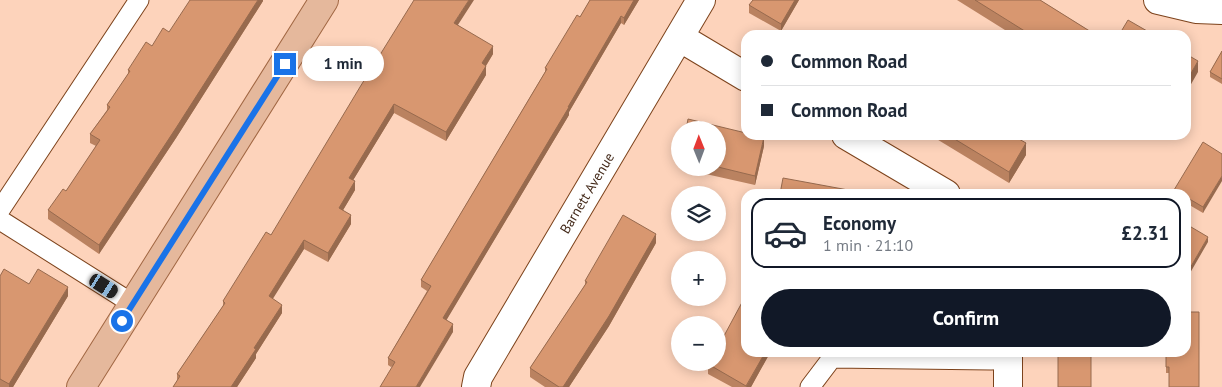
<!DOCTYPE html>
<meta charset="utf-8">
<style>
:root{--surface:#fff;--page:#f2f2f3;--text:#1f2937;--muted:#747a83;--line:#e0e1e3;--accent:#111827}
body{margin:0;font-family:"PT Sans",sans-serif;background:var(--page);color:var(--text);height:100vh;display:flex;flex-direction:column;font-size:19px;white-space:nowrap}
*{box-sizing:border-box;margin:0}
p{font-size:16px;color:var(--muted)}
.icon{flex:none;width:28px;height:28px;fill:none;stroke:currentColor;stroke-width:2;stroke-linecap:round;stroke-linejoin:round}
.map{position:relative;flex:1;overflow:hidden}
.side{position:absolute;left:741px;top:189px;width:450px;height:168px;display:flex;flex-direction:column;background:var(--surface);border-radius:15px;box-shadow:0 2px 12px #0003}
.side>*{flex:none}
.top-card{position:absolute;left:741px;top:30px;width:450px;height:110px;border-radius:15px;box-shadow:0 2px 12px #0003;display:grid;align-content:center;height:110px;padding:0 20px;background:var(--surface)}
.needle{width:32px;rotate:359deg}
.controls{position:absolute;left:671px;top:121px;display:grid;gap:10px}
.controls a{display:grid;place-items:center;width:55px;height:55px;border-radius:50%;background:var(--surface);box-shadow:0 2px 12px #0003;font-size:25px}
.end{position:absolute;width:22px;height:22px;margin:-11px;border:6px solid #1a73e8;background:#fff;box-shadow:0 0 0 2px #fff}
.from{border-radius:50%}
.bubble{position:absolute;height:35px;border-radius:18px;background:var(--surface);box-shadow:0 2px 12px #0003;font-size:16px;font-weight:600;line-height:35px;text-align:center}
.car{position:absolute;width:15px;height:30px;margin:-15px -8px;border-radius:6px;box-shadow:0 0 4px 1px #0007;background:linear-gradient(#222 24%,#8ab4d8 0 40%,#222 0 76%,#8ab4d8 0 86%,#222 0)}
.top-card b{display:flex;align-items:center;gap:18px;height:48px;font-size:19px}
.top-card b+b{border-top:1px solid var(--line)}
.top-card i{width:12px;height:12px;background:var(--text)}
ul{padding:9px 0 0;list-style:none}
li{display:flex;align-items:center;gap:15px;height:70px;margin:0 10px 8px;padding:0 10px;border:2px solid transparent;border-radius:15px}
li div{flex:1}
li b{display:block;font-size:19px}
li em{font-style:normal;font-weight:600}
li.current{border-color:var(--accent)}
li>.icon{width:45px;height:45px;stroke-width:1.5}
.primary-button{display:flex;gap:10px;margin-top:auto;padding:10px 20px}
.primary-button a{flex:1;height:58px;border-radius:30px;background:var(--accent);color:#fff;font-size:20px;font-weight:600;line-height:58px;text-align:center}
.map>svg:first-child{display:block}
</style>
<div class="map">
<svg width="1222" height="387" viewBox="0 0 1222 387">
<rect width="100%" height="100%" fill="#fdd3bb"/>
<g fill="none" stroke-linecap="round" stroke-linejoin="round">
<!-- lane casing -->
<g stroke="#7d431c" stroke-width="21">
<path id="lane" d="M0,210L139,0
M0,220L133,304
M810,387L832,358L991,360L1008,359"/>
</g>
<!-- street casing -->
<g stroke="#7d431c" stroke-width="30">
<path id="street" d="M1158,0L1196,9L1222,10
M679,37L746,77
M846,135L946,194
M476,387L478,377L701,0
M1008,387V351"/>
</g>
<!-- primary casing -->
<g stroke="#a16743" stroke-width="30">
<path id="primary" d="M81,387L324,0"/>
</g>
<!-- lane -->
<use href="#lane" stroke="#fff" stroke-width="19"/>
<!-- street -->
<use href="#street" stroke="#fff" stroke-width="28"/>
<!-- primary -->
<use href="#primary" stroke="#e5b89c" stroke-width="28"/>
</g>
<!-- wall -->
<path fill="#ba8260" d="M263,0V1L176,138L99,254L48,219V210L66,191L96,146L90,143V134L107,110V105L128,74V70L152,46L169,32Z
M590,0H639L624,25L621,23L569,112V115L446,320L453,332L391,367L388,365V358L427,291L421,287V280L545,72V68L580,17Z
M753,0H799L781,31L749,13V5Z
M957,0H1040L1096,35H1013Z
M458,25L493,54L486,66V75L446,141L394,113L353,180L355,190L343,210L351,224L328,262L304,249L272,299L282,313L256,354V358L237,387H173L177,381V374L223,306V301L271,235Z
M1222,51V84L1210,77V72Z
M930,135H1012L1026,155L1009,183Z
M764,146L755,185L679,168L680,155V168H718Z
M1222,154L1203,213L1186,203V194H1174V190Z
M656,243L609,326L569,387H545L530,377V368L585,285V281Z
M0,276L29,284L68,296L13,387H0Z
M746,351H771L751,387H732L708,374V364Z
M1166,351H1186L1169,373H1166Z"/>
<!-- shaded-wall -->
<path fill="#976a4e" d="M258,0H263V1L176,138L99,254V245Z
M469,0H474L454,31V23Z
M634,0H639L624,25V18Z
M795,0H799L781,31V24Z
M621,16V23L569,112V115L443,326V318Z
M493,46V54L482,72V63Z
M1198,61V72L1186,93V82Z
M486,66V75L446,141V132Z
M394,104V113L349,187V178Z
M764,137V146L755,185V176Z
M1026,143V155L1009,183V172Z
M1222,176V181L1203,213V207Z
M355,181V190L339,217V208Z
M351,215V224L328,262V253Z
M656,234V243L609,326L569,387H563Z
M1208,237V242L1186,280V275Z
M304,240V249L269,305V296Z
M68,287V296L13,387H9V384Z
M282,305V313L256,354V358L237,387H231L254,348Z
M453,324V332L420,387H416Z
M766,351H771L751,387H746Z"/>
<!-- building -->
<path fill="#d89770" stroke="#976a4e" d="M190,0H258L176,128L99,245L48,210L63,189L66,191L100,140L90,134L110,107L107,105L130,71L128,70L146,42L152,46L163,28L169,32Z
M414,0H469L454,23L493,46L482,63L486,66L446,132L394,104L349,178L355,181L339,208L351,215L328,253L304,240L269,296L282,305L254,348L256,349L231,387H173L180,376L177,374L225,303L223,301L266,232L271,235L360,87Z
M590,0H634L624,18L621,16L568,107H569L443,318L453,324L416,387H380L395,362L388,358L431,286L421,280L547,69L545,68L577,15L580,17Z
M753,0H795L781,24L749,5Z
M975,0H1040L1096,35H1031Z
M1128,20L1154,35H1119Z
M1222,51V79L1210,72Z
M1186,54L1198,61L1186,82Z
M688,119L746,133V135H756L764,137L755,176L718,167V130H686Z
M948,135H1012L1026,143L1009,172Z
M1203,142L1222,154V176L1203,207L1186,197V194H1180L1174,190Z
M783,178L859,192V194H780Z
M623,215L656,234L609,316L563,387H559L530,368L587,282L585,281Z
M1186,224L1208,237L1186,275Z
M4,269L29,284L38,269L68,287L9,384L0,379V276Z
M746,295V351H766L746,386L708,364L709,362H718V347Z
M1186,312H1199V387H1169V367H1166V351H1186Z
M1058,351H1091V387H1058Z"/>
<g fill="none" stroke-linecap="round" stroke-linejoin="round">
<!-- route -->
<path stroke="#1a73e8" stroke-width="6" d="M122,321L285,64"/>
</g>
<g text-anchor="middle" stroke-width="5" stroke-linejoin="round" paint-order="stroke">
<!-- street labels -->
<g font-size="14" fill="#432919" stroke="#fefefe">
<text transform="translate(587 193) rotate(-59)" y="5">Barnett Avenue</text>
</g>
</g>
</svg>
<div class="controls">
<a><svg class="needle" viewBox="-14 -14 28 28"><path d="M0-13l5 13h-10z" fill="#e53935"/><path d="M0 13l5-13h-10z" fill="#747a83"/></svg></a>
<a><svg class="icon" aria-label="layers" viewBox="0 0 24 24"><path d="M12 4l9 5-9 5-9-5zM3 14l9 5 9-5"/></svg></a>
<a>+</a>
<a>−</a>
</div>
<i class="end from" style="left:122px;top:321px"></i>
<i class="end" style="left:285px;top:64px"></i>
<div class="bubble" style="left:302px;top:46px;width:82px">1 min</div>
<i class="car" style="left:104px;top:286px;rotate:122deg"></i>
<div class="top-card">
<b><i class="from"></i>Common Road</b>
<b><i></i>Common Road</b>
</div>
<section class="side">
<ul>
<li class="current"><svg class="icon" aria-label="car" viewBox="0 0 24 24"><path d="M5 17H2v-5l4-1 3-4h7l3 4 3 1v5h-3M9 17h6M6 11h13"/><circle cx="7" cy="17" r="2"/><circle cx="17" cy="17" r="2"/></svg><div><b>Economy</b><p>1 min · 21:10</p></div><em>£2.31</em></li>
</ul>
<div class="primary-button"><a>Confirm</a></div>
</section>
</div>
